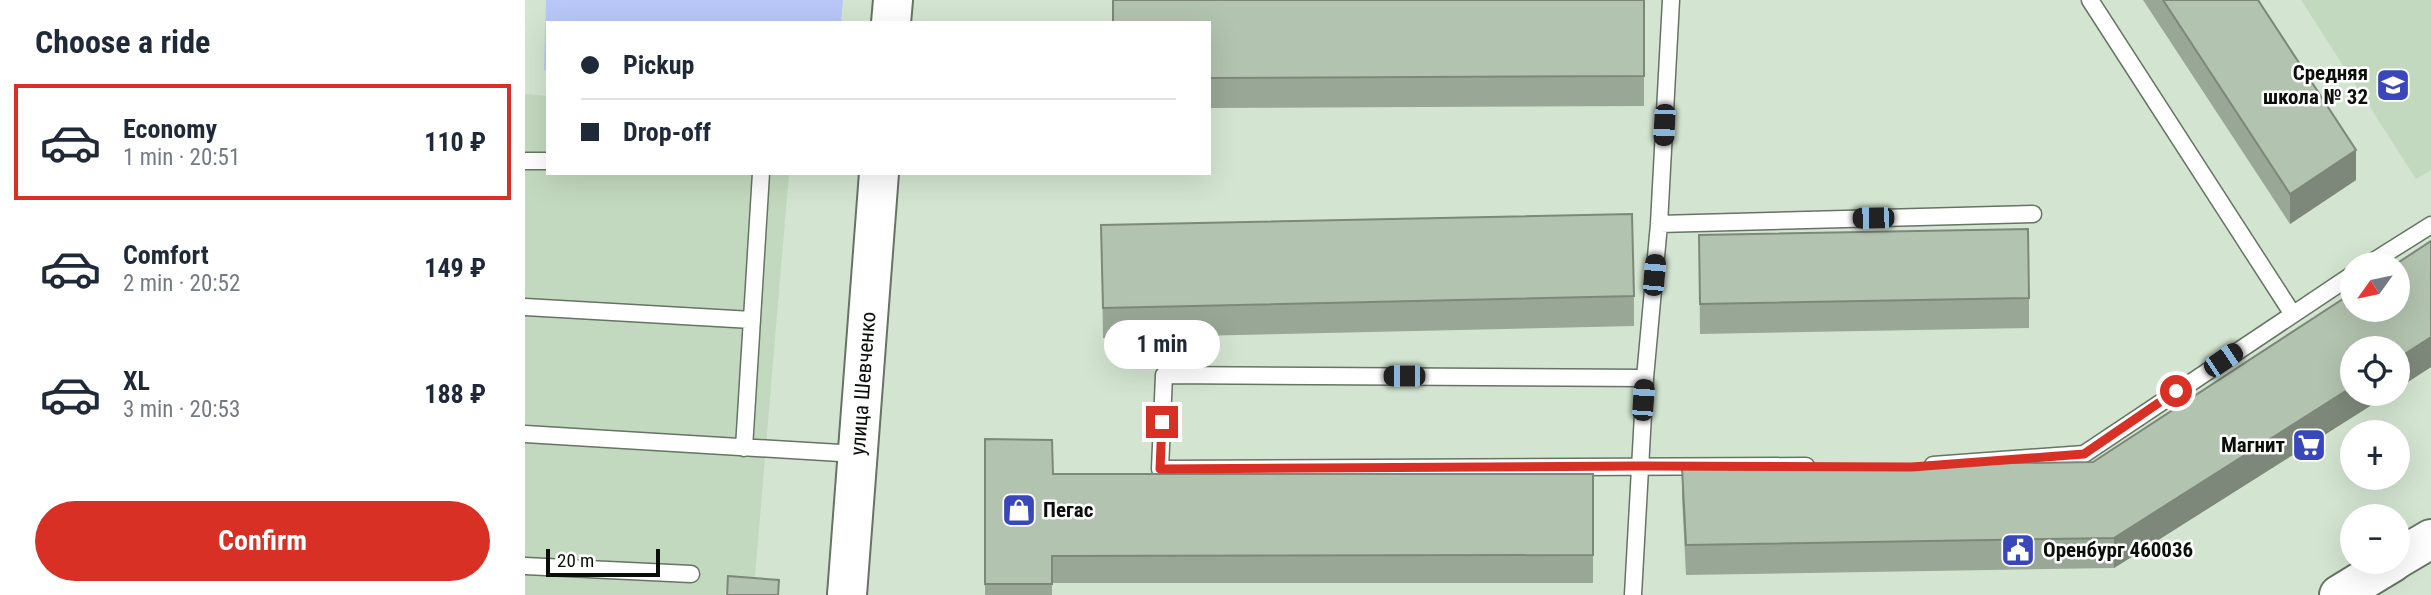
<!DOCTYPE html>
<meta charset="utf-8">
<style>
:root{--surface:#fff;--page:#f6f6f7;--text:#1f2937;--muted:#747a83;--line:#e0e1e3;--accent:#d93025}
body{margin:0;font-family:"Roboto Condensed",sans-serif;background:var(--page);color:var(--text);height:100vh;display:flex;flex-direction:column;font-size:26px;white-space:nowrap}
*{box-sizing:border-box;margin:0}
p{font-size:23px;color:var(--muted)}
.icon{flex:none;width:38px;height:38px;fill:none;stroke:currentColor;stroke-width:2;stroke-linecap:round;stroke-linejoin:round}
.map{position:relative;flex:1;overflow:hidden}
.sheet{display:flex;flex-direction:column;background:var(--surface);width:525px}
.sheet>*{flex:none}
.banner{position:absolute;left:21px;top:21px;width:665px;height:154px;border-radius:0px;box-shadow:0 7px 28px #0002;display:grid;align-content:center;height:154px;padding:0 35px;background:var(--surface)}
.needle{width:46px;rotate:237deg}
.buttons{position:absolute;left:1815px;top:252px;display:grid;gap:14px}
.buttons a{display:grid;place-items:center;width:70px;height:70px;border-radius:50%;background:var(--surface);box-shadow:0 7px 28px #0002;font-size:35px}
.scale{position:absolute;left:21px;bottom:18px;width:114px;box-sizing:border-box;padding-left:7px;border:4px solid #0a0f09;border-top:0;font-size:19px;line-height:24px;white-space:nowrap;color:#0a0f09;-webkit-text-stroke:5px #fff;paint-order:stroke}
.end{position:absolute;width:32px;height:32px;margin:-16px;border:9px solid #d93025;background:#fff;box-shadow:0 0 0 4px #fff}
.from{border-radius:50%}
.bubble{position:absolute;height:49px;border-radius:24px;background:var(--surface);box-shadow:0 7px 28px #0002;font-size:23px;font-weight:700;line-height:49px;text-align:center}
.car{position:absolute;width:21px;height:42px;margin:-21px -10px;border-radius:9px;box-shadow:0 0 5px 2px #0007;background:linear-gradient(#222 24%,#8ab4d8 0 40%,#222 0 76%,#8ab4d8 0 86%,#222 0)}
.banner b{display:flex;align-items:center;gap:24px;height:66px;font-size:26px}
.banner b+b{border-top:2px solid var(--line)}
.banner i{width:18px;height:18px;background:var(--text)}
ul{padding:0;list-style:none}
li{display:flex;align-items:center;gap:21px;height:116px;margin:0 14px 10px;padding:0 21px;border:4px solid transparent;border-radius:0px}
li div{flex:1}
li b{display:block;font-size:26px}
li em{font-style:normal;font-weight:700}
li.active{border-color:var(--accent)}
li>.icon{width:63px;height:63px;stroke-width:1.5}
h2{padding:0 35px;font-size:32px;line-height:84px}
.primary-button{display:flex;gap:14px;margin-top:auto;padding:14px 35px}
.primary-button a{flex:1;height:80px;border-radius:42px;background:var(--accent);color:#fff;font-size:28px;font-weight:700;line-height:80px;text-align:center}
main{display:flex;flex:1;min-height:0}
.map>svg:first-child{display:block}
</style>
<main>
<section class="sheet">
<h2>Choose a ride</h2>
<ul>
<li class="active"><svg class="icon" aria-label="car" viewBox="0 0 24 24"><path d="M5 17H2v-5l4-1 3-4h7l3 4 3 1v5h-3M9 17h6M6 11h13"/><circle cx="7" cy="17" r="2"/><circle cx="17" cy="17" r="2"/></svg><div><b>Economy</b><p>1 min · 20:51</p></div><em>110 ₽</em></li>
<li><svg class="icon" aria-label="car" viewBox="0 0 24 24"><path d="M5 17H2v-5l4-1 3-4h7l3 4 3 1v5h-3M9 17h6M6 11h13"/><circle cx="7" cy="17" r="2"/><circle cx="17" cy="17" r="2"/></svg><div><b>Comfort</b><p>2 min · 20:52</p></div><em>149 ₽</em></li>
<li><svg class="icon" aria-label="car" viewBox="0 0 24 24"><path d="M5 17H2v-5l4-1 3-4h7l3 4 3 1v5h-3M9 17h6M6 11h13"/><circle cx="7" cy="17" r="2"/><circle cx="17" cy="17" r="2"/></svg><div><b>XL</b><p>3 min · 20:53</p></div><em>188 ₽</em></li>
</ul>
<div class="primary-button"><a>Confirm</a></div>
</section>
<div class="map">
<svg width="1906" height="595" viewBox="0 0 1906 595">
<rect width="100%" height="100%" fill="#d3e5d1"/>
<!-- built -->
<path fill="#c3d9bf" d="M1776,0H1906V170L1891,179Z
M0,94L23,96V173H264L229,589L201,587L200,595H0Z"/>
<!-- green -->
<path fill="#b8c7f8" d="M21,0H318L316,23H23V71L19,70Z"/>
<g fill="none" stroke-linecap="round" stroke-linejoin="round">
<!-- service casing -->
<g stroke="#657463" stroke-width="19">
<path id="service" d="M1565,0L1767,313
M0,161H23
M1134,224L1508,214
M1844,264L1906,225
M0,307L227,320
M1120,378L639,375L635,469L1281,466
M0,434L332,454
M219,448L236,173
M1408,465L1559,454L1827,275
M0,566L166,574
M1108,595L1120,378L1134,224L1146,0"/>
</g>
<!-- secondary casing -->
<g stroke="#657463" stroke-width="42">
<g id="secondary">
<path d="M366,23L368,0"/>
<path d="M1872,559L1906,539"/>
<path id="s1" d="M322,595L354,173"/>
<path d="M1814,595L1868,562"/>
</g>
</g>
<!-- service -->
<use href="#service" stroke="#fff" stroke-width="16"/>
<!-- secondary -->
<use href="#secondary" stroke="#fff" stroke-width="38"/>
</g>
<!-- wall -->
<path fill="#99a896" d="M1119,0V106L684,108V23Z
M1618,0H1733L1831,180L1765,224Z
M576,225L1109,296V326L578,338Z
M1174,235L1504,298V328L1175,334Z
M1906,241V367L1872,389V348H1827V394H1864L1589,568L1161,575L1157,498V468L1568,462L1827,293V310H1872V264H1871Z
M460,439L528,474H1068V583H527V595H460Z"/>
<!-- shaded-wall -->
<path fill="#7d887a" d="M1831,150V180L1765,224V194Z
M1906,337V367L1872,389V359Z
M1827,387V394H1864L1589,568V538Z"/>
<!-- building -->
<path fill="#b2c3af" stroke="#7d887a" stroke-width="2" d="M588,0H1119V76L684,78V23H588Z
M1638,0H1733L1831,150L1765,194Z
M1107,214L1109,296L578,308L576,225Z
M1503,229L1504,298L1175,304L1174,235Z
M1906,241V337L1872,359V348H1827V387L1589,538L1161,545L1157,468L1568,462L1827,293V310H1872V264H1871Z
M460,439L527,440L528,474H1068V555L527,556V584H460Z
M203,576L254,580L253,595H202Z"/>
<g fill="none" stroke-linecap="round" stroke-linejoin="round">
<!-- route -->
<path stroke="#d93025" stroke-width="9" d="M637,422L635,469L1114,466L1387,467L1559,454L1651,391"/>
</g>
<!-- icons -->
<defs>
<g id="school-square" transform="scale(1.75)"><rect x="-9" y="-9" width="18" height="18" rx="4" fill="#3947ba" stroke="#fff"/><path d="M0-5L7-2L0 1L-7-2ZM-4 1L0 2.5L4 1V4Q0 6-4 4Z" fill="#fff"/></g>
<g id="supermarket-square" transform="scale(1.75)"><rect x="-9" y="-9" width="18" height="18" rx="4" fill="#3947ba" stroke="#fff"/><path d="M-6-5.5h2.5l.6 2H6L4.5 2H-2.5L-4.4-4H-6ZM-1.5 3.2a1.3 1.3 0 1 0 .1 0ZM3 3.2a1.3 1.3 0 1 0 .1 0Z" fill="#fff"/></g>
<g id="shop-square" transform="scale(1.75)"><rect x="-9" y="-9" width="18" height="18" rx="4" fill="#3947ba" stroke="#fff"/><path d="M-5-2.5h2.3a2.7 3.5 0 0 1 5.4 0H5L5.5 6h-11ZM-1.5-2.5h3a1.5 2.3 0 0 0-3 0Z" fill="#fff"/></g>
<g id="civic-square" transform="scale(1.75)"><rect x="-9" y="-9" width="18" height="18" rx="4" fill="#3947ba" stroke="#fff"/><path d="M-.6-6.5H3V-4.5H.6V-3L4-1V1h2V6H-6V1h2V-1L-.6-3ZM-1.2 2.5V6h2.4V2.5Z" fill="#fff"/></g>
</defs>
<g fill-rule="evenodd">
<use href="#school-square" x="1868" y="85"/>
<use href="#supermarket-square" x="1784" y="445"/>
<use href="#shop-square" x="494" y="510"/>
<use href="#civic-square" x="1493" y="550"/>
</g>
<g text-anchor="middle" stroke-width="5" stroke-linejoin="round" paint-order="stroke">
<!-- poi labels -->
<g font-size="21" font-weight="bold" fill="#0a0f09" stroke="#fff" text-anchor="end">
<text x="1843" y="80">Средняя<tspan x="1843" dy="24">школа № 32</tspan></text>
<text x="1760" y="452">Магнит</text>
<text x="518" y="517" text-anchor="start">Пегас</text>
<text x="1518" y="557" text-anchor="start">Оренбург 460036</text>
</g>
<!-- street labels -->
<g font-size="21" fill="#0a0f09" stroke="#fff">
<text dy="7" stroke="none"><textPath href="#s1" startOffset="212">улица Шевченко</textPath></text>
</g>
</g>
</svg>
<div class="buttons">
<a><svg class="needle" viewBox="-14 -14 28 28"><path d="M0-13l5 13h-10z" fill="#e53935"/><path d="M0 13l5-13h-10z" fill="#747a83"/></svg></a>
<a><svg class="icon" aria-label="locate" viewBox="0 0 24 24"><circle cx="12" cy="12" r="6"/><path d="M12 2v4M12 18v4M2 12h4M18 12h4"/></svg></a>
<a>+</a>
<a>−</a>
</div>
<div class="scale">20 m</div>
<i class="end from" style="left:1651px;top:391px"></i>
<i class="end" style="left:637px;top:422px"></i>
<div class="bubble" style="left:579px;top:320px;width:116px">1 min</div>
<i class="car" style="left:1139px;top:125px;rotate:183deg"></i>
<i class="car" style="left:1348px;top:218px;rotate:269deg"></i>
<i class="car" style="left:1129px;top:275px;rotate:5deg"></i>
<i class="car" style="left:1698px;top:360px;rotate:56deg"></i>
<i class="car" style="left:879px;top:376px;rotate:270deg"></i>
<i class="car" style="left:1118px;top:400px;rotate:4deg"></i>
<div class="banner">
<b><i class="from"></i>Pickup</b>
<b><i></i>Drop-off</b>
</div>
</div>
</main>
